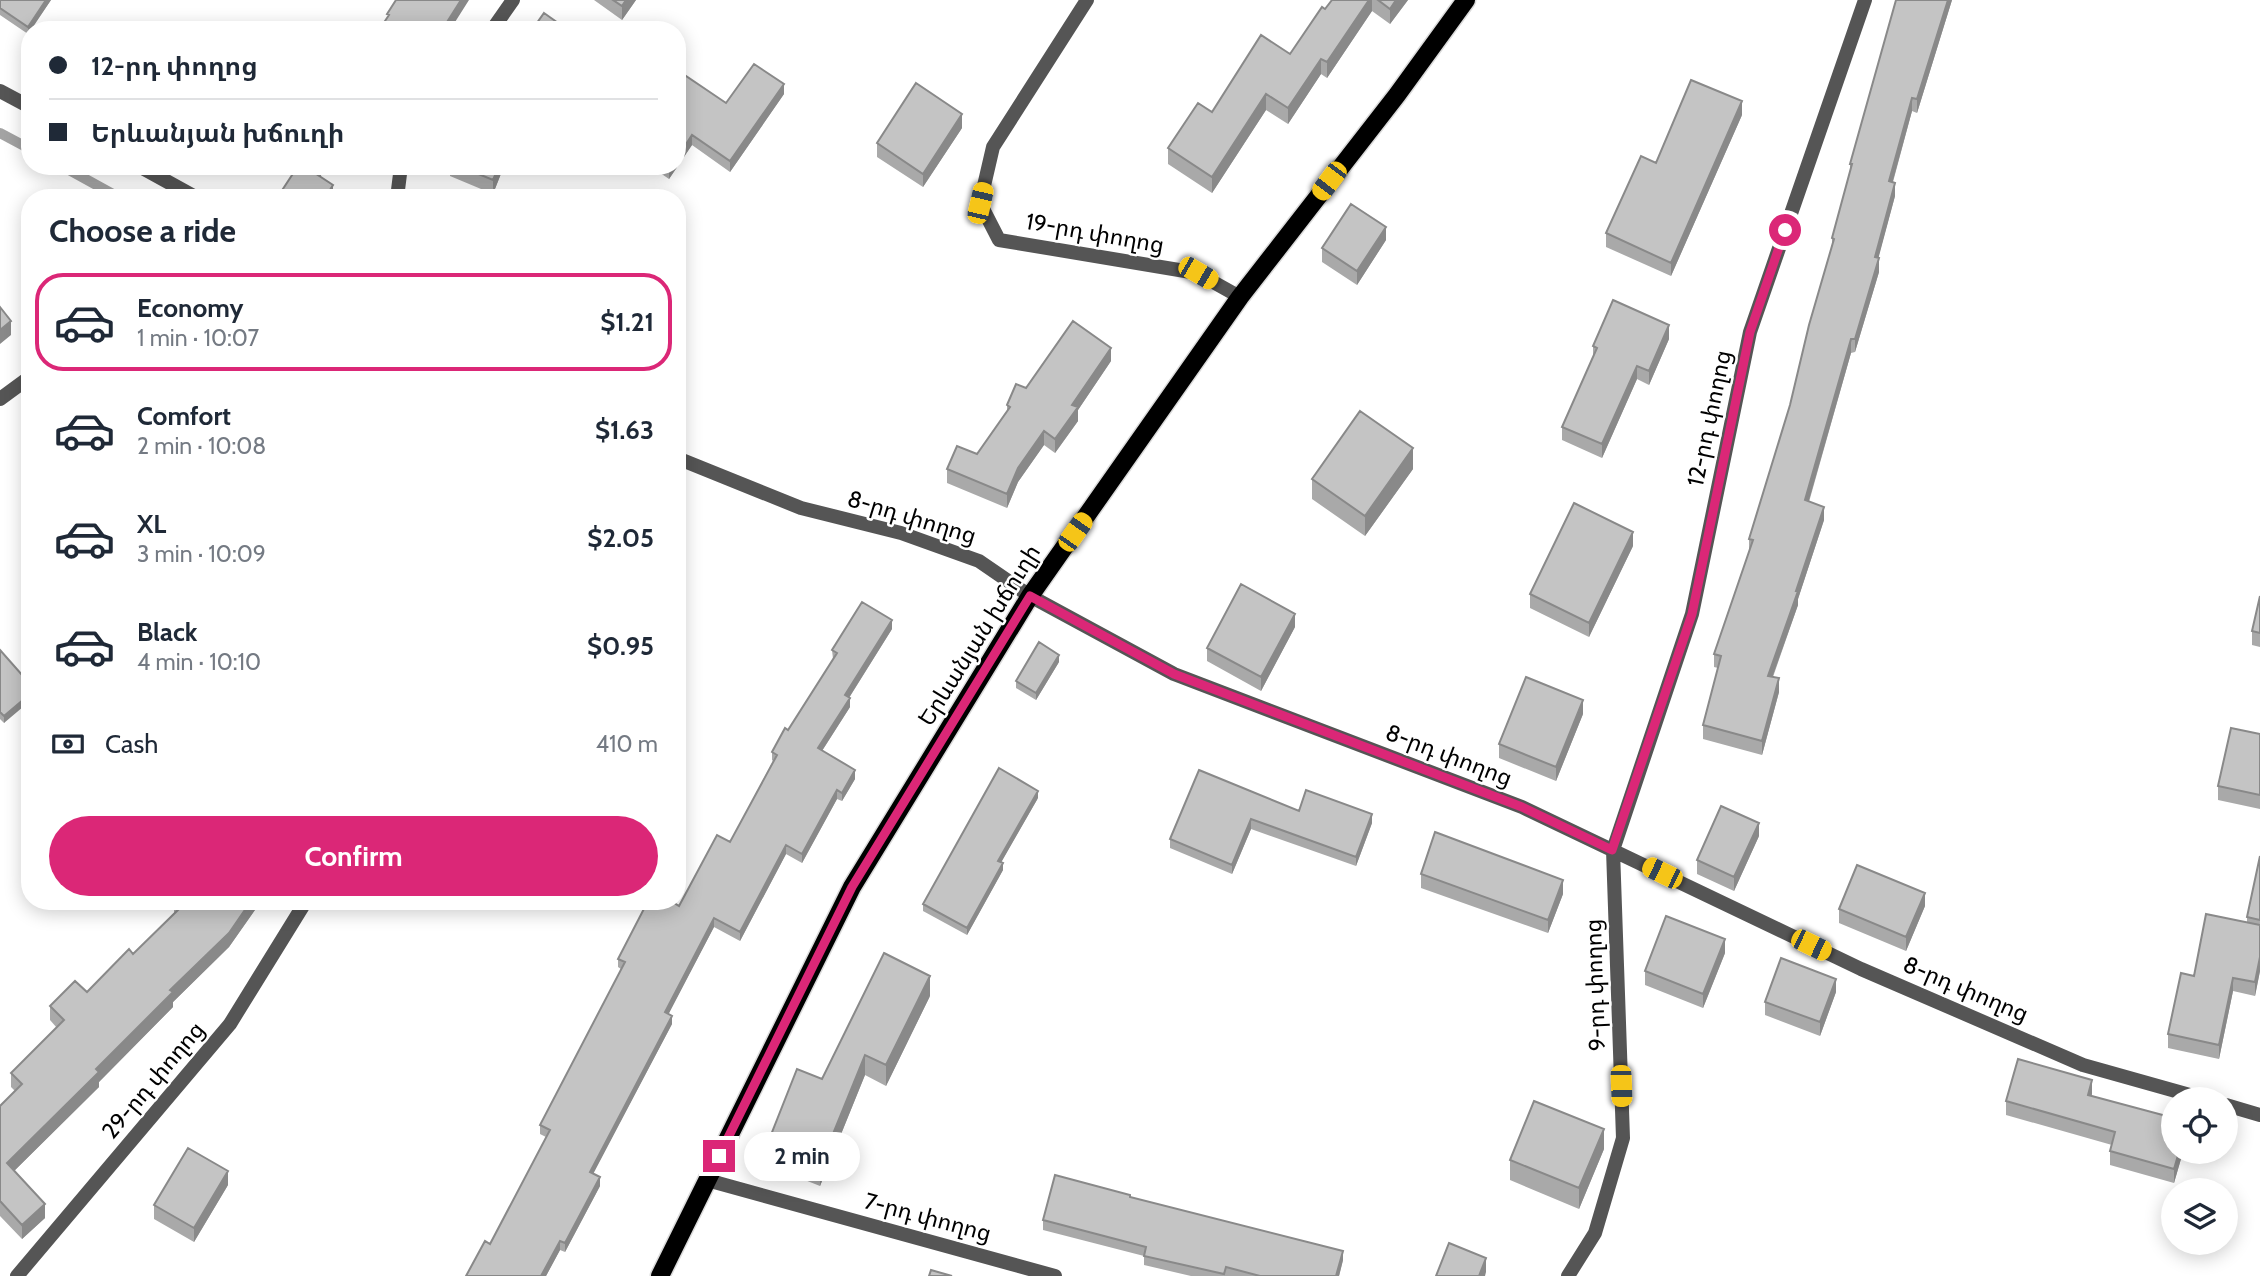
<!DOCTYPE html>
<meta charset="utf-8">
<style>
:root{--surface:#fff;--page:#f2f2f3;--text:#1f2937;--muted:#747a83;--line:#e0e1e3;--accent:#db2777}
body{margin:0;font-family:Cabin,"Noto Sans Armenian",sans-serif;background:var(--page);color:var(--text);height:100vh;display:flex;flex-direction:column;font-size:26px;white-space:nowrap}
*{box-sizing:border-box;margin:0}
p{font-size:23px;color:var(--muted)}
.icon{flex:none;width:38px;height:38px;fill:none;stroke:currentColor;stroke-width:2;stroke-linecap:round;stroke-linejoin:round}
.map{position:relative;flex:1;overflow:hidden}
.drawer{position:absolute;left:21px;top:189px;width:665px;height:721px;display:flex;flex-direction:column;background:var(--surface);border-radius:28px;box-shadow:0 4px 18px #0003}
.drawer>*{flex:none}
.hud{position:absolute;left:21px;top:21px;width:665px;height:154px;border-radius:28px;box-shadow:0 4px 18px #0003;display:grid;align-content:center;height:154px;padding:0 28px;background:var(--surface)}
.fabs{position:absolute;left:2161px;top:1087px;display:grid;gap:14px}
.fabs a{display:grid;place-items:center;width:77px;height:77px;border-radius:50%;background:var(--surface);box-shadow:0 4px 18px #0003;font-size:35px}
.end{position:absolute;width:32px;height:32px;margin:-16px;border:9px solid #db2777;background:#fff;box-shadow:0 0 0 4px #fff}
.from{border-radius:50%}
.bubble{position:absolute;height:49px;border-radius:24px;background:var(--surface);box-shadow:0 4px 18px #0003;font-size:23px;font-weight:700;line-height:49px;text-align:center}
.car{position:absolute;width:21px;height:42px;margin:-21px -10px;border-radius:9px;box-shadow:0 0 5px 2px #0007;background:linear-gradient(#f5c518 24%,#345 0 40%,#f5c518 0 76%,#345 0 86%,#f5c518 0)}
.hud b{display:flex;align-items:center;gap:24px;height:66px;font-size:26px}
.hud b+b{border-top:2px solid var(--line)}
.hud i{width:18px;height:18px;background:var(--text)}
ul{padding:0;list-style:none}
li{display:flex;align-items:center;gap:21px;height:98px;margin:0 14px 10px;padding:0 14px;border:4px solid transparent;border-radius:28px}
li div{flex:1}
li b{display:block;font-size:26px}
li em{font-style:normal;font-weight:700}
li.selected{border-color:var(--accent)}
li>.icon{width:63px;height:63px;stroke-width:1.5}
h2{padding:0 28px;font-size:32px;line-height:84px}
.pay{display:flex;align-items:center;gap:18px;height:77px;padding:0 28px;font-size:26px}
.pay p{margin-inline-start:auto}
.cta{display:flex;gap:14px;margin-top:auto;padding:14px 28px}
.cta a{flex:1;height:80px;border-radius:42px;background:var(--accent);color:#fff;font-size:28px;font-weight:700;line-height:80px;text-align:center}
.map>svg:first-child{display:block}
</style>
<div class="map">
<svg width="2260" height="1276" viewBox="0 0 2260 1276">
<rect width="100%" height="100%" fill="#fff"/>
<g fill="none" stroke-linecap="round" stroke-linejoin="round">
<!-- stream -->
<path stroke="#a3a3a3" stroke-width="10" d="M0,133L30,149
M62,166L120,198"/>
<!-- primary casing -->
<g stroke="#dbdbdb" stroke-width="21">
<path id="primary" d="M660,1276L852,887L1030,596L1240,297L1397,95L1466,0"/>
</g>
<!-- street -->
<path stroke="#555" stroke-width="14" d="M1087,0L993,147L980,203L999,240L1197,273L1240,297
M492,30L513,0
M0,91L30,107
M139,166L197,198
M397,198L401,166
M0,399L30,377
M677,458L801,508L901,533L979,561L1030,596L1174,674L1522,807L1861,969L2083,1065L2204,1099
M2226,1105L2260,1115
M707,1180L1055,1276
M17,1276L230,1024L306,901
M1568,1276L1595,1233L1623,1138L1613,850L1692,614L1750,332L1865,0"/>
<!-- primary -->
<use href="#primary" stroke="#000" stroke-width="18"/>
</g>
<!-- wall -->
<path fill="#a9a9a9" d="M0,0H51L30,30L28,34L0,15Z
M594,0H636L622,20Z
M1332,0H1408L1390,24L1372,11L1327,78L1321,74L1288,124L1266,110L1212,193L1168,164V148L1212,112L1290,54Z
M1896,0H1952L1917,113L1912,111L1893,182L1895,196L1878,258L1879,272L1855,352L1851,353L1809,502L1824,520L1798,599V605L1773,677L1779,692L1762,755L1703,739V725L1718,668L1714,667V654L1749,553V539L1790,405L1832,246V238L1850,173V164Z
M677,70L726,103L784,94L730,172L692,145L669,179L650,166H677Z
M1742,115L1671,276L1606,247V233L1656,163Z
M962,128L923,187L877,157V143Z
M291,166H327L320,177L333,198Z
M450,166H504L493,194L450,176Z
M1386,240L1357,285L1322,262V248Z
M1669,339L1649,385L1637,379L1602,458L1562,440V427L1593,357V346Z
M1111,361L1078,410V421L1055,453L1044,445L1018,482L1007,508L947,483V469L977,454L1007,412V405L1026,388Z
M1413,469L1365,536L1312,499V479Z
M1633,546L1589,637L1530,608V594Z
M2260,596V647L2252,645V631Z
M1295,627L1261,691L1207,661V648Z
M892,629L849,698L850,707L822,751L855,779L842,801L837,799L802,863L786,854L740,941L714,927L668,1014L672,1024L593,1173L600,1186L565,1252L560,1250L546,1276H466L490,1244L546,1137L540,1134V1125L621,969L618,967V959L679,906L730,842L773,761L772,760V752L788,730L833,659L832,650Z
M0,650L30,684L4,723L0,719Z
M1059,662L1036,700L1016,688V681Z
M1583,714L1556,781L1499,758V744Z
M2260,734V809L2218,800V786Z
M1199,770L1299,811L1372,823L1356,866L1251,829L1232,874L1170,848V839Z
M1038,798L1001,862L1003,870L967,935L923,911V904Z
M1759,836L1734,891L1697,874V860Z
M2260,856V971L2255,996L2233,991L2219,1059L2168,1048V1034L2194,976L2247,922V917Z
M1421,874L1563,894L1548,933L1421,888Z
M174,901H257V907L229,947L173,1002V1007L99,1082V1087L14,1171L45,1218L22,1239L0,1216V1106L15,1091L11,1087V1073L57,1028L50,1020V1006L87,992L133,954L174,913Z
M1925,906L1906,951L1839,923V909Z
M1725,953L1703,1008L1645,985V971Z
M1836,992L1820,1036L1765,1015V1002Z
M930,996L886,1086L865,1075L820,1186L767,1165V1145L822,1079Z
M2092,1094L2091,1096L2174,1152H2183L2174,1183L2110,1165V1151L2112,1145L2006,1115V1101Z
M1604,1149L1579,1209L1510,1180V1160Z
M228,1185L194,1242L154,1219V1205Z
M1130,1198L1343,1260L1339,1276H1191L1144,1265V1256L1043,1230V1220Z"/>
<!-- shaded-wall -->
<path fill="#898989" d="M46,0H51L31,30H30L28,34V27Z
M461,0H469L450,30H442Z
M626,0H636L622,20V6Z
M1369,0H1372V11L1327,78V62Z
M1396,0H1408L1390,24V9Z
M1948,0H1952L1917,113V99Z
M1321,59V74L1288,124V108Z
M784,84V94L730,172V161Z
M1266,94V110L1212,193V177Z
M1912,98V111L1889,195V181Z
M1742,101V115L1671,276V263Z
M962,114V128L923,187V174Z
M692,135V145L669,179V169L671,166H677V158Z
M319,166H327L316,183V171Z
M499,166H504L493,194V180Z
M1895,183V196L1875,271V257Z
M333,185V198H325Z
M1386,227V240L1357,285V271Z
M1879,258V272L1855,352V339Z
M11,321V335L0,344V330Z
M1669,325V339L1649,385V371Z
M1851,339V353L1805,514V500Z
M1111,348V361L1078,410V421L1055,453V439L1072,405Z
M1637,366V379L1602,458V444Z
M1044,431V445L1018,482L1007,508V494L1018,468Z
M1413,448V469L1365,536V516Z
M1824,507V520L1798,599V605L1768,689V676Z
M1633,532V546L1589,637V623Z
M1295,614V627L1261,691V677Z
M892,620V629L845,704V695Z
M1059,655V662L1036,700V693Z
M1779,678V692L1762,755V741Z
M30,694V701L4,723V716Z
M850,698V707L818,757V748Z
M1583,700V714L1556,781V767Z
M855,770V779L842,801V793Z
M837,790V799L802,863V854Z
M1038,791V798L998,868V861Z
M1372,814V823L1356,866V857Z
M1251,819V829L1232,874V865Z
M1759,823V836L1734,891V877Z
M786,845V854L740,941V932Z
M1003,863V870L967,935V928Z
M1563,880V894L1548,933V920Z
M1925,893V906L1906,951V937Z
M251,901H257V907L229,947L173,1002V1007L99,1082V1087L7,1178V1163L170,990Z
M714,918V927L665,1021V1012Z
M1725,939V953L1703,1008V994Z
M2260,957V971L2255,996V982Z
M930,976V996L886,1086V1065Z
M2233,978V991L2219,1059V1045Z
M1836,979V992L1820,1036V1022Z
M672,1016V1024L590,1180V1172Z
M865,1055V1075L820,1186V1166Z
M2092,1080V1094L2088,1109V1095Z
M1604,1129V1149L1579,1209V1188Z
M2179,1152H2183L2174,1183V1169Z
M228,1171V1185L194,1242V1228Z
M600,1177V1186L565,1252V1243Z
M45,1204V1218L22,1239V1225Z
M560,1241V1250L546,1276H541Z
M1343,1251V1260L1339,1276H1336Z
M1486,1258V1272L1485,1276H1479Z"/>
<!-- building -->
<path fill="#c4c4c4" stroke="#898989" stroke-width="2" d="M0,0H46L28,27L0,8Z
M396,0H461L442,30H379L389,15L387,14Z
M613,0H626L622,6Z
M1332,0H1369L1327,62L1321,59L1288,108L1266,94L1212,177L1168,148L1198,103L1212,112L1261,35L1290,54L1322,7L1325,9Z
M1378,0H1396L1390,9Z
M1896,0H1948L1917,99L1912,98L1889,181L1895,183L1875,257L1879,258L1855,339H1851L1805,500L1824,507L1796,591H1798L1768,676L1779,678L1762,741L1703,725L1721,656L1714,654L1753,540L1749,539L1790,405L1809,325L1834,239L1832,238L1852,164H1850Z
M544,13L568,30H532Z
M754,64L784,84L730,161L692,135L677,158V70L726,103Z
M1691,80L1742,101L1671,263L1606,233L1641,156L1656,163Z
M916,83L962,114L923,174L877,143Z
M298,166H304L333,185L325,198H277Z
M309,166H319L316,171Z
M459,166H499L493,180Z
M1351,204L1386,227L1357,271L1322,248Z
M1613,300L1669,325L1649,371L1637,366L1602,444L1562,427L1597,348L1593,346Z
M0,307L11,321L0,330Z
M1073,321L1111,348L1072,405L1078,407L1055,439L1044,431L1018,468L1007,494L947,469L957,446L977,454L1010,407L1007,405L1016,384L1026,388Z
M1360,411L1413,448L1365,516L1312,479Z
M1574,503L1633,532L1589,623L1530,594Z
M1241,584L1295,614L1261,677L1207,648Z
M2260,596V633L2252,631Z
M862,602L892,620L845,695L850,698L818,748L855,770L842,793L837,790L802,854L786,845L740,932L714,918L665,1012L672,1016L590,1172L600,1177L565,1243L560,1241L541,1276H466L485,1241L490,1244L550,1130L540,1125L625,962L618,959L648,901H671L679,906L717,835L730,842L777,755L772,752L785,728L788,730L837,653L832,650Z
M1039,642L1059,655L1036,693L1016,681Z
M0,650L30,684V694L4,716L0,712Z
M1526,677L1583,700L1556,767L1499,744Z
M2231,728L2260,734V795L2218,786Z
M999,768L1038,791L998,861L1003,863L967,928L923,904Z
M1199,770L1299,811L1306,790L1372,814L1356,857L1251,819L1232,865L1170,839Z
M1721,806L1759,823L1734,877L1697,860Z
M1435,832L1563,880L1548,920L1421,874Z
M2260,856V920L2247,917Z
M1857,865L1925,893L1906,937L1839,909Z
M175,901H251L229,933L170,990L173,992L96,1069L99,1072L7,1163L45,1204L22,1225L0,1201V1106L22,1084L11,1073L64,1020L50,1006L75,981L87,992L129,949L133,954L182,906Z
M2206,914L2260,925V957L2255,982L2233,978L2219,1045L2168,1034L2181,973L2194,976Z
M1666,916L1725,939L1703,994L1645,971Z
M884,953L930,976L886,1065L865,1055L820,1166L767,1145L797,1069L822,1079Z
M1781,958L1836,979L1820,1022L1765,1002Z
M2018,1059L2092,1080L2088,1095L2174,1118V1152H2179L2174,1169L2110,1151L2115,1132L2006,1101Z
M1534,1101L1604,1129L1579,1188L1510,1160Z
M188,1148L228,1171L194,1228L154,1205Z
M1055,1175L1130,1195V1197L1343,1251L1336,1276H1260L1226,1267L1224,1274L1144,1256L1146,1247L1043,1220Z
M1449,1243L1486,1258L1479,1276H1436Z
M931,1270L952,1276H929Z"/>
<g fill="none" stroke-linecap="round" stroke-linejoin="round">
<!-- route -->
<path stroke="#db2777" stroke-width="9" d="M719,1156L852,887L1030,596L1174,674L1522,807L1612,850L1692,614L1750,332L1785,230"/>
</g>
<g text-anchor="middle" stroke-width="5" stroke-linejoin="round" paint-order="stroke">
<!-- street labels -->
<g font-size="23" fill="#000" stroke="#fff">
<text transform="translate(1095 233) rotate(10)" y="8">19-րդ փողոց</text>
<text transform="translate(1709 418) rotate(-78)" y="8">12-րդ փողոց</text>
<text transform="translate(912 517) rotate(17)" y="8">8-րդ փողոց</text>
<text transform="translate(979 635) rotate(-58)" y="8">Երևանյան խճուղի</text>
<text transform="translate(1449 755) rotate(21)" y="8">8-րդ փողոց</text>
<text transform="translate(1595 985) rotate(-92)" y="8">9-րդ փողոց</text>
<text transform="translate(1966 989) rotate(23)" y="8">8-րդ փողոց</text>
<text transform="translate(153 1080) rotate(-50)" y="8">29-րդ փողոց</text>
<text transform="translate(928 1217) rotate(15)" y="8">7-րդ փողոց</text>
</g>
</g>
</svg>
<div class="fabs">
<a><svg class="icon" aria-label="locate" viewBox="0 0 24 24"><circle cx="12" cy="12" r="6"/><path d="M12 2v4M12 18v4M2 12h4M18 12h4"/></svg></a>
<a><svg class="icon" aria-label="layers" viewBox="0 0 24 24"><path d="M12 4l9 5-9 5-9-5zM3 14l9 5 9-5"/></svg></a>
</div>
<i class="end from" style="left:1785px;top:230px"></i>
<i class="end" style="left:719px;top:1156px"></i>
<div class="bubble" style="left:744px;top:1132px;width:116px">2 min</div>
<i class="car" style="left:1329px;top:181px;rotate:217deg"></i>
<i class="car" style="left:980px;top:203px;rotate:13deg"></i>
<i class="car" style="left:1198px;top:273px;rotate:120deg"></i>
<i class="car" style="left:1075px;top:532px;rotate:35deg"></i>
<i class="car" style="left:1662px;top:873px;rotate:296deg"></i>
<i class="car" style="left:1811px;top:945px;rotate:116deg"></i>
<i class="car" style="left:1621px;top:1086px;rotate:178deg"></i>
<div class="hud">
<b><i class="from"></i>12-րդ փողոց</b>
<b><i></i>Երևանյան խճուղի</b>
</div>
<section class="drawer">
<h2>Choose a ride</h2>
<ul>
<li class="selected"><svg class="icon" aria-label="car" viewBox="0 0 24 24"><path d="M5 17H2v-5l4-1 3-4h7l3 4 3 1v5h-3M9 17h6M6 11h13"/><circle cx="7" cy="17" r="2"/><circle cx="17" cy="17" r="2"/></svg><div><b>Economy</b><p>1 min · 10:07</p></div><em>$1.21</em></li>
<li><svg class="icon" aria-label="car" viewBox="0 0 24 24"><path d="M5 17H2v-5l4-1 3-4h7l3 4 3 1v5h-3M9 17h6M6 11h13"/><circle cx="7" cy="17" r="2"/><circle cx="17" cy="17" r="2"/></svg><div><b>Comfort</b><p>2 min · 10:08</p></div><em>$1.63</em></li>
<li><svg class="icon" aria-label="car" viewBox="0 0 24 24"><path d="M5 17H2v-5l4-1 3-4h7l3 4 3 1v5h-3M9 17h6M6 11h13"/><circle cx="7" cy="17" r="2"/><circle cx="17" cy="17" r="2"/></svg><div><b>XL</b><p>3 min · 10:09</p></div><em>$2.05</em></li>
<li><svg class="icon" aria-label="car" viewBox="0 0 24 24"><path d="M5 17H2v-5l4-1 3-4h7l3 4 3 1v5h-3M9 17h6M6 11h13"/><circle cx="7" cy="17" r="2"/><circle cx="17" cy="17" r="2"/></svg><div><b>Black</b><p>4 min · 10:10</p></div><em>$0.95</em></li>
</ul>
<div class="pay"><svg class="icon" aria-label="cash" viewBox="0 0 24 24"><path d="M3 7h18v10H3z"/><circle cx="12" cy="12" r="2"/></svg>Cash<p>410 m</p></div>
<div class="cta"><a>Confirm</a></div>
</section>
</div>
